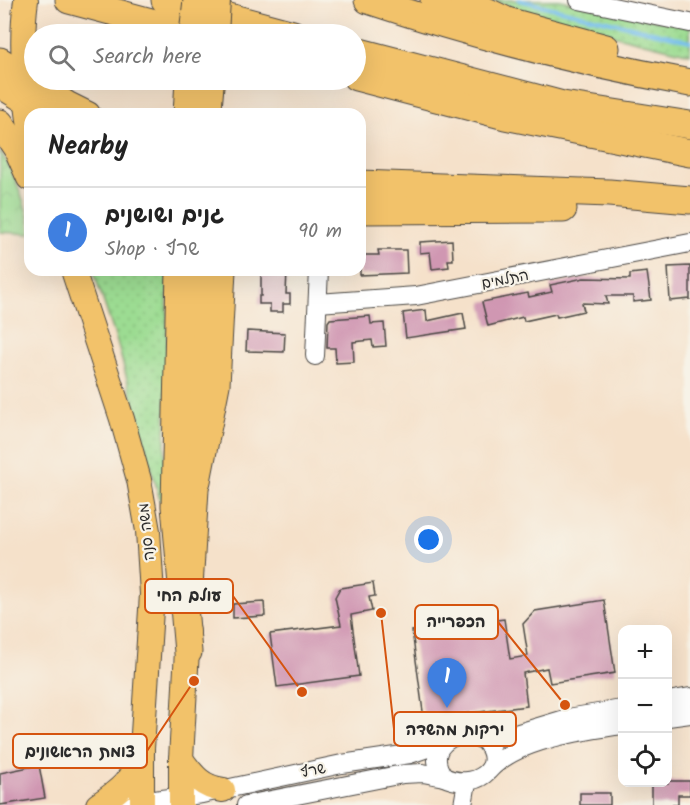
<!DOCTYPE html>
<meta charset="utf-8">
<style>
:root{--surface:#fff;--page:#f2f2f2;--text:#222;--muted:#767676;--line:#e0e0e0;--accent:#b45309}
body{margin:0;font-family:Kalam,"Playpen Sans Hebrew",sans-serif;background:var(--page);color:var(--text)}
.controls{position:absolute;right:18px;bottom:18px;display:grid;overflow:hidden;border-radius:12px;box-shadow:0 6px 24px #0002}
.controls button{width:54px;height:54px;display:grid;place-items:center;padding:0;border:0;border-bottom:2px solid var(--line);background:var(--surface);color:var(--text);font:30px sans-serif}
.you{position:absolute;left:429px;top:540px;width:21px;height:21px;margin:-15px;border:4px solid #fff;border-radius:50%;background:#1a73e8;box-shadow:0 0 0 9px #1a73e833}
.badge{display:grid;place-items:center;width:39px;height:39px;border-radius:50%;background:var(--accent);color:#fff;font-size:20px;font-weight:700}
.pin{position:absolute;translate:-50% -50px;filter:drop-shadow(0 2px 3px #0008)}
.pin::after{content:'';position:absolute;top:32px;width:21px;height:18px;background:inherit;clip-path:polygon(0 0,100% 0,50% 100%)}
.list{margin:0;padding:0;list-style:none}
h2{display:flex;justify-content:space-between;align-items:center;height:78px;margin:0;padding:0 24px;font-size:26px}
h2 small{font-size:20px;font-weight:400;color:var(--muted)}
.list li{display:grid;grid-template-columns:39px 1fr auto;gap:18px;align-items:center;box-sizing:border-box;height:90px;padding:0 24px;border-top:2px solid var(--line)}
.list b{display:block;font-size:22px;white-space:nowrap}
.list p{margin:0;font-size:20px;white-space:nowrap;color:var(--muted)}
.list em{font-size:20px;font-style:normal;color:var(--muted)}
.icon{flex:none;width:33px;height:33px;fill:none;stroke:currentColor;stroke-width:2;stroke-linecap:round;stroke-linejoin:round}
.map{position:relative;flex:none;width:690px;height:805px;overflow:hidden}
.search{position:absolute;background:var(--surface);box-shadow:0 6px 24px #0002;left:24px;top:24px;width:342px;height:66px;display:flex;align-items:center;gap:15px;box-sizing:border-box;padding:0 21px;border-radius:33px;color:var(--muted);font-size:22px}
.panel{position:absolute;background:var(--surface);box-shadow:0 6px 24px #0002;left:24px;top:108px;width:342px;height:168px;border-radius:18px}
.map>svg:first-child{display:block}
.grass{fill:url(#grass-dots);stroke:#64845e;stroke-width:1.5}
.park{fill:url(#park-crowns);stroke:#64845e;stroke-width:1.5}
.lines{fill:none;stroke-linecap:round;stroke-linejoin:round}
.stream{stroke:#77bfef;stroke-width:4}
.building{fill:#d097b2}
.minor-casing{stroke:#494643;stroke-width:20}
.major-casing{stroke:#494643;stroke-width:26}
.highway-casing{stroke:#494643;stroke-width:29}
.minor{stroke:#fff;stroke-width:18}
.major{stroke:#f2c26a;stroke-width:24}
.highway{stroke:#f2c26a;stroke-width:27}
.major-bridge-casing{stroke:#494643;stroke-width:26;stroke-linecap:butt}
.highway-bridge-casing{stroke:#494643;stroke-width:29;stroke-linecap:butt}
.major-bridge{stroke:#f2c26a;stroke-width:24}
.highway-bridge{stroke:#f2c26a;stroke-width:27}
.labels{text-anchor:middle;stroke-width:4.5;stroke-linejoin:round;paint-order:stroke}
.street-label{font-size:15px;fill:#2b2b2b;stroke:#f7f3e8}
.leader{fill:none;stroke:#d5540f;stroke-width:2}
.callout-dot{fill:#d5540f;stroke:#f7f3e8;stroke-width:2}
.callout{fill:#f7f3e8;stroke:#d5540f;stroke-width:2}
.callout-label{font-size:16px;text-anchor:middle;font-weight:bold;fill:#2b2b2b}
</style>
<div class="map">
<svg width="690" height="805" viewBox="0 0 690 805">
<defs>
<pattern id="grass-dots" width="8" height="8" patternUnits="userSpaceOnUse" patternTransform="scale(1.5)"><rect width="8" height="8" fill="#9cdc92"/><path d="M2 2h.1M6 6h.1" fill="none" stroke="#87bd7e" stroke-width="1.8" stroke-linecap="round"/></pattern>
<pattern id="park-crowns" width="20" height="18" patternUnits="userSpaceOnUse" patternTransform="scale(1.5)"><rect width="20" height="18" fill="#9cdc92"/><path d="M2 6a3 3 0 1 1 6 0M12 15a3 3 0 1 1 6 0" fill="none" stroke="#87bd7e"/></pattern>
</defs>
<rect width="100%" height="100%" fill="#f7f3e8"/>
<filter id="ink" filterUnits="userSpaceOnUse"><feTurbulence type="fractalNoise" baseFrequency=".0167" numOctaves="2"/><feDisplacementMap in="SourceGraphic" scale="12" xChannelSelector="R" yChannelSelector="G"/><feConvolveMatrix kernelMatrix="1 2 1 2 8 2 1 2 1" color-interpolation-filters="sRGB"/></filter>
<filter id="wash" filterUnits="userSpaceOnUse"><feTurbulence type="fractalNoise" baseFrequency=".008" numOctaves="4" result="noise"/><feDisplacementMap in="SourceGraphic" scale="24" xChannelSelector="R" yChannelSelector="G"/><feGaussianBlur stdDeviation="1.35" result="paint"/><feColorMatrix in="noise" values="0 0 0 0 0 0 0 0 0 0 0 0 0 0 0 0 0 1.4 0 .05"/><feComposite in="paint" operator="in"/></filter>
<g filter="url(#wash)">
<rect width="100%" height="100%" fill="#f5e1ca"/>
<g class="grass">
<polygon points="490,0 560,0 690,27 690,54 555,21"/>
<polygon points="93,270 168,270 164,515 117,342"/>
</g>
<path class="park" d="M0 151C13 171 30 210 30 234L0 232Z"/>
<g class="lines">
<polyline class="stream" points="519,0 690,41"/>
</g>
<g id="blocks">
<g class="building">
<polygon points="452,240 453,260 448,260 449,267 432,269 430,252 420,253 420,242"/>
<polygon points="378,250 406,250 407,273 360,275 360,255 379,255"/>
<polygon points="690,266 690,299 670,301 668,267"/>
<polygon points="261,270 287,270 286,294 290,294 290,304 283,304 283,312 270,312 270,304 259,304 259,296 261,296"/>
<polygon points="647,272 651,300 633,302 633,296 606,296 608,304 582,303 584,311 557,317 556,314 524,321 523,317 488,326 482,302 528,293 529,297 552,292 550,285 584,278 630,279 630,274"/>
<polygon points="426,310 427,321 463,313 466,329 406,338 403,313"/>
<polygon points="370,316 371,324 384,323 386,346 373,347 372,340 353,342 354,362 336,363 335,348 327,348 328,322 330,319"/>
<polygon points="247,331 285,333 284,352 246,351"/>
<polygon points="373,583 375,596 369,597 372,611 351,615 359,676 277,687 270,634 341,625 335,597 340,588"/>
<polygon points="604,600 615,673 550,683 547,668 523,673 527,706 424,719 412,631 504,619 510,659 528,656 523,624 535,611"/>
<polygon points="264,602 265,616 233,618 233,604"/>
<polygon points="39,765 45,798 0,805 0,773"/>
<polygon points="668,781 690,781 690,795 678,795 678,805 652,805 652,783 668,783"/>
<rect x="580" y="793" width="30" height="12"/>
</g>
</g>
</g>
<g filter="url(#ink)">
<use href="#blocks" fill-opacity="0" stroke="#494643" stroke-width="1.5"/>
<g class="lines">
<defs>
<g id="minor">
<polyline points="579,0 690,23"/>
<polyline points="318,303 416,296 690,243"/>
<polyline points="315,356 319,270"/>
<polyline points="668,701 690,697"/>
<polyline points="668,717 690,714"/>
<path d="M465 734 484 740C510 769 472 791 444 777 428 756 441 737 465 734Z"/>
<polyline points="481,738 505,737 568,718 622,709"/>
<path d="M489 770C518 739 583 731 622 725"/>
<polyline points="114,805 202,794 342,764 410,754 445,742"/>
<polyline points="246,805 403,774 423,773 444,777"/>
<polyline points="463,805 467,782"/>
</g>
<g id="major">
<path d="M26 0C20 42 24 86 30 128"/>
<polyline points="25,76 68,104 88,114"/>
<polyline points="209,114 212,80"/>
<polyline points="73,270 122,419 139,480 148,531 152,594 142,749 142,805"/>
<polyline points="191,579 197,481 202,270"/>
<path d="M181 759C193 775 201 787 223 790"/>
<path d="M98 805C120 790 131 782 139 757"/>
<polyline points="181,805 181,759 188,632"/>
</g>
<g id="highway">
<polyline points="69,0 196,34"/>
<polyline points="165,0 293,34"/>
<path d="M368 0C473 35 581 63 690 83"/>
<polyline points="434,0 480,13"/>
<polyline points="463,0 507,21 606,48"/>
<polyline points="356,51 563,105 690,125"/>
<polyline points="0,61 25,76"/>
<polyline points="356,77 505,116 690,153"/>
<polyline points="0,84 48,114"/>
<polyline points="187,114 189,80"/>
<polyline points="0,123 18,150 30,177"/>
<polyline points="360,184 609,193 690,200"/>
<polyline points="360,210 563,209"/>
<polyline points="180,270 175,506 188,652"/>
<polyline points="197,481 216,385 222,270"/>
</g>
</defs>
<use href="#minor" class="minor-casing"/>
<use href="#major" class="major-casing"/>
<use href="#highway" class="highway-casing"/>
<use href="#minor" class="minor"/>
<use href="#major" class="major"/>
<use href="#highway" class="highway"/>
<defs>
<polyline id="major-bridge" points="216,34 218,0"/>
<polyline id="highway-bridge" points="193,34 197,0"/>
</defs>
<use href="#major-bridge" class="major-bridge-casing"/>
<use href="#highway-bridge" class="highway-bridge-casing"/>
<use href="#major-bridge" class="major-bridge"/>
<use href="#highway-bridge" class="highway-bridge"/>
</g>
</g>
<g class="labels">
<g class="street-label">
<text transform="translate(505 279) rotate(-11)" y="5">התלמים</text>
<text transform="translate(146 532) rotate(-96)" y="5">משה סנה</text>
<text transform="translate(313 770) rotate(-11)" y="5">שרף</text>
</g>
</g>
<path class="leader" d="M302 692L233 596M565 705L498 622M381 613L394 729M194 681L147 751"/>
<g class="callout-dot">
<circle cx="302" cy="692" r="6"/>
<circle cx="565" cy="705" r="6"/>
<circle cx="381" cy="613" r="6"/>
<circle cx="194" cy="681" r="6"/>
</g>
<g class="callout">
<rect x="145" y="579" width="88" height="34" rx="6"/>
<rect x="415" y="605" width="83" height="34" rx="6"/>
<rect x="394" y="712" width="122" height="34" rx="6"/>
<rect x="13" y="734" width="134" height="34" rx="6"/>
</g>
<g class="callout-label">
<text x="189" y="601">עולם החי</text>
<text x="456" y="627">הכפרייה</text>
<text x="455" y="735">ירקות מהשדה</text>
<text x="80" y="757">צומת הראשונים</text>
</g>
</svg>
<div class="controls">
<button>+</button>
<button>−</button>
<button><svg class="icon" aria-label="locate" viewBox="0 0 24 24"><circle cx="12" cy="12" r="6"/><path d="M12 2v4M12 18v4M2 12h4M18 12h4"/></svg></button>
</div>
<div class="you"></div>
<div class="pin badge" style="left:447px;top:708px;background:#3f7fe0">1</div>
<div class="search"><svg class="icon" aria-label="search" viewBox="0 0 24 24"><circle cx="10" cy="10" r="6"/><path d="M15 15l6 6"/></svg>Search here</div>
<section class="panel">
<h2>Nearby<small></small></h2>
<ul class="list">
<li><span class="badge" style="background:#3f7fe0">1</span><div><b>גנים ושושנים</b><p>Shop · שרף</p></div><em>90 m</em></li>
</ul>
</section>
</div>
